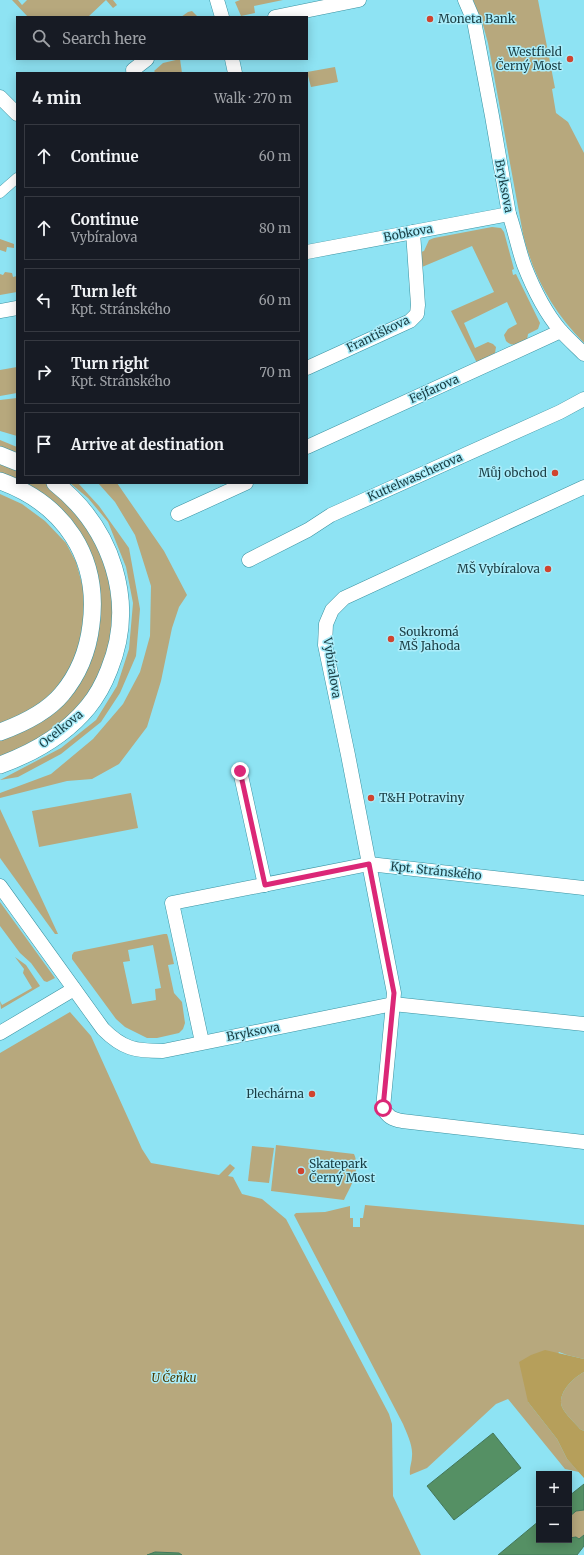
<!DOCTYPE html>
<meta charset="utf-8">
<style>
:root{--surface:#171b24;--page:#20242c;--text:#f1f3f6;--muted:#9ea1a6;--line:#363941}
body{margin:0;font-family:Merriweather,serif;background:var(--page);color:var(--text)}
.controls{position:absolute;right:12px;bottom:12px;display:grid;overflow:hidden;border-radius:0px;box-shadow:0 2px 10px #0003}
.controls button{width:36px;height:36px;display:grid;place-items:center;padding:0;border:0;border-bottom:1px solid var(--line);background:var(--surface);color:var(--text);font:20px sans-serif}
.stop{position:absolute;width:12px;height:12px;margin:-9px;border:3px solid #db2777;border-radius:50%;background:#fff}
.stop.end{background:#db2777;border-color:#fff;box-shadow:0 1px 4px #0008}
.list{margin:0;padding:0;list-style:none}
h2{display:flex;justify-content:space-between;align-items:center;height:52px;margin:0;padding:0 16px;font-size:17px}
h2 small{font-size:13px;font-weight:400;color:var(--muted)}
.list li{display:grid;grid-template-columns:26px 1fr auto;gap:12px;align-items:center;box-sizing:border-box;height:64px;margin:0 8px 8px;padding:0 8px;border:1px solid var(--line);border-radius:0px}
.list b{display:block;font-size:15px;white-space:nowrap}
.list p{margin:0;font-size:13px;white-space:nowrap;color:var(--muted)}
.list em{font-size:13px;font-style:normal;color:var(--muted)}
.icon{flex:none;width:22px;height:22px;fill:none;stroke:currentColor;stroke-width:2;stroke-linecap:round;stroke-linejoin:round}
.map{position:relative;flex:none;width:584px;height:1555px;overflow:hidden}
.search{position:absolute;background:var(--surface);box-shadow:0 2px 10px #0003;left:16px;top:16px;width:292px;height:44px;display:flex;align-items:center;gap:10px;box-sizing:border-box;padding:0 14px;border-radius:0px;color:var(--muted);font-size:15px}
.panel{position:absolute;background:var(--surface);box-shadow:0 2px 10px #0003;left:16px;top:72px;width:292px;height:412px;border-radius:0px}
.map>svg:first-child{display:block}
.green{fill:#b7a87d;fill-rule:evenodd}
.forest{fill:#b69f5b}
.water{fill:#559064;stroke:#43775a}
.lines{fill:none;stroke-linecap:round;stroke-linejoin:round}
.pedestrian-casing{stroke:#3a92a1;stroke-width:11}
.minor-casing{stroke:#3a92a1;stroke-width:15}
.tertiary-casing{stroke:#3a92a1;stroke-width:18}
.pedestrian{stroke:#fff;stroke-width:10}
.minor{stroke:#fff;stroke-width:14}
.tertiary{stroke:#fff;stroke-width:17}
.route{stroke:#db2777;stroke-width:5}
.poi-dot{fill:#d0442f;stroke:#abedfa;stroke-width:1.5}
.labels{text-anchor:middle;stroke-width:3;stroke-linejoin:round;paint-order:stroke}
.poi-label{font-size:12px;fill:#1a3e44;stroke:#abedfa;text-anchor:start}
.street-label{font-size:12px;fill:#1a3e44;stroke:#abedfa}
.park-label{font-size:12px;font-style:italic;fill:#4d3d04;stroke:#abedfa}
</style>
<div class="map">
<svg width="584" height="1555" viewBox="0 0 584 1555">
<rect width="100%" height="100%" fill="#8ee3f3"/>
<g class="green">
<polygon points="12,0 18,0 22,5 27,0 113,0 117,5 113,8 106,0 88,17 28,17"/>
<polygon points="240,0 283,0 254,6 255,13 241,16 235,2"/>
<path d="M473 0H538L555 88 552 89 556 113 568 122 584 153V343C553 312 533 276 523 234L488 43 483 25Z"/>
<polygon points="192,11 198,17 181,17 188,12"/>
<polygon points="180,59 182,73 156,73 154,71 163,63"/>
<polygon points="335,67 338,82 311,87 307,72"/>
<path d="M492 227 501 228 504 232 514 269 512 270 513 275 516 274 540 323 538 329 528 334 527 340C519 343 513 348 506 341L504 335 508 329 517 324 507 302 464 323 475 348 488 342 493 344 496 347 495 353 477 363 451 311 494 292 472 246 422 267 421 252 424 251 429 240 434 238Z"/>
<polygon points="0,239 14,244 14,248 7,247 6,252 0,250"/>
<polygon points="5,272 12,273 13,277 17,276 17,292 0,295 0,274 3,275"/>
<polygon points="17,367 17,393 0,396 0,370"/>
<polygon points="17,398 17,436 0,431 0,400"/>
<polygon points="0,440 17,447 17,453 0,446"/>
<polygon points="0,460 17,466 17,483 46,483 62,493 83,514 115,589 111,653 85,705 55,731 0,758 0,740 78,685 90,663 97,642 101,615 98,583 82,543 0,479"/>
<polygon points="70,483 78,483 99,506 129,548 140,609 136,656 120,693 101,722 61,754 18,777 0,780 61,748 96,720 117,686 129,649 133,603 126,567 108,522 88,498"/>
<polygon points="98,483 117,483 164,551 187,595 179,607 172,628 161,681 147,727 119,764 92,779 67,781 0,798 0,793 51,774 93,739 123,704 140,672 150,636 151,586 135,535 115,502"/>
<polygon points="0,494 22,504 45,521 66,543 76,562 84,591 86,618 77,658 66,677 53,692 34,708 0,724"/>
<polygon points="131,793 138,828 39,847 32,811"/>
<polygon points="0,809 58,934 55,934 0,858"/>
<polygon points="0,902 55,978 47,982 44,981 31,963 20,953 0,926"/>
<path d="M164 934H167L168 937 174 964 168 965 174 993 182 1002 185 1023 183 1029 179 1033 157 1038H147L125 1027 116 1019 72 959V955L74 952ZM153 945 161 988 155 989 156 1000 132 1004 123 962 130 961 128 950Z"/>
<polygon points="15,957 26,965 40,986 1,1009 0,1001 2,1005 32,988 23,973 24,969"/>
<polygon points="70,1012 91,1036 142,1149 151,1163 219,1175 230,1164 235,1168 228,1176 233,1177 242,1194 262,1199 286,1219 389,1414 392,1424 393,1496 421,1555 182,1555 179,1553 155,1552 147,1555 0,1555 0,1053"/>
<path d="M276 1145 354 1154C361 1169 351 1186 344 1200L271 1191Z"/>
<polygon points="252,1146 274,1148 269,1183 248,1181"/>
<path d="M365 1205 584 1225V1359L567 1355 559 1352 528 1402 557 1439 567 1459 579 1472 565 1469 508 1399 496 1404 427 1468 410 1475C409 1467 412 1463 412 1456 413 1445 407 1434 403 1424L294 1215 296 1213 325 1212 350 1206V1218H353V1227H360V1218H363Z"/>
<path d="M584 1372V1431L580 1429C575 1423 565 1414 562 1407 557 1393 573 1378 584 1372Z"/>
<polygon points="584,1510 584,1535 579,1539 576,1537 569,1538 569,1517 576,1511"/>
</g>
<path class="forest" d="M545 1350 584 1359V1372C573 1378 557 1393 562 1407 565 1414 575 1423 580 1429L584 1431V1478L567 1459 557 1439 528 1402 519 1362 531 1355Z"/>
<g class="water">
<polygon points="493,1433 521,1468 454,1520 427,1486"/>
<polygon points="584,1484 584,1510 576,1511 569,1517 569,1496"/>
<polygon points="539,1521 539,1540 569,1540 569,1538 576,1537 579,1539 584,1535 584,1546 577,1555 498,1555"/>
<polygon points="155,1552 179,1553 182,1555 147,1555"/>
</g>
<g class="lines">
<defs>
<polyline id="pedestrian" points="0,193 17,178"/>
<g id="minor">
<polyline points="217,0 222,17"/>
<path d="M465 0 474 21 492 116 509 214C515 231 518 248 524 265 533 288 544 311 560 330 567 338 576 346 584 354"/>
<polyline points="275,17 359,0"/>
<polyline points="232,59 235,73"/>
<polyline points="133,70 147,59"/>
<polyline points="0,97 17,114"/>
<polyline points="307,252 509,214"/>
<polyline points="0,311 17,308"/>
<polyline points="307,368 410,321 417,314 418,305 413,232"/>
<polyline points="307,447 561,331"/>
<path d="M584 487 344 598 332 610 326 624 325 645 348 755 394 993 383 1108C388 1117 392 1119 402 1121L584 1142"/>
<polyline points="178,514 246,483"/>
<polyline points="249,560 308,530 331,515 560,412 584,399"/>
<polyline points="240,771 265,885"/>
<path d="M0 886 103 1029C123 1049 135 1051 163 1051L393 1004 584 1024"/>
<polyline points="0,1033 74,989"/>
<polyline points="202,1042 172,903 369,864 584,888"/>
</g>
<g id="tertiary">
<polyline points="0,455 17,462"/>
<path d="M0 481C64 504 100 557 91 625 88 650 78 675 62 694 47 712 22 724 0 732"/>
<path d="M0 765C33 753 65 735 88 707 97 696 104 683 109 670 137 602 112 528 55 483"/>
</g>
</defs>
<use href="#pedestrian" class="pedestrian-casing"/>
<use href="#minor" class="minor-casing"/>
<use href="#tertiary" class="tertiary-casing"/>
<use href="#pedestrian" class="pedestrian"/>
<use href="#minor" class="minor"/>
<use href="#tertiary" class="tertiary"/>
</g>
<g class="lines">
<polyline class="route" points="240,771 265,885 369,864 394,993 383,1108"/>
</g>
<g class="poi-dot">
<circle cx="430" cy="19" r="4"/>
<circle cx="570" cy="59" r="4"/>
<circle cx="555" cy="473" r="4"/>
<circle cx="548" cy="569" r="4"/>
<circle cx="391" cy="639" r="4"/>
<circle cx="371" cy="798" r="4"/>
<circle cx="312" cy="1094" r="4"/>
<circle cx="301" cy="1171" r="4"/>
</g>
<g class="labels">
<g class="poi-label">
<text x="438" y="23">Moneta Bank</text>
<text x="562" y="56" text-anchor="end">Westfield<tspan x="562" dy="14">Černý Most</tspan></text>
<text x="547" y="477" text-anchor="end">Můj obchod</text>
<text x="540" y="573" text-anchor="end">MŠ Vybíralova</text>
<text x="399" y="636">Soukromá<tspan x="399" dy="14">MŠ Jahoda</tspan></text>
<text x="379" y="802">T&amp;H Potraviny</text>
<text x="304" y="1098" text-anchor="end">Plechárna</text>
<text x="309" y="1168">Skatepark<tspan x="309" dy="14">Černý Most</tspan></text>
</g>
<g class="street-label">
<text transform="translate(504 186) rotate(79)" y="4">Bryksova</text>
<text transform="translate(408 233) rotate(-11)" y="4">Bobkova</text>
<text transform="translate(378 334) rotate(-26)" y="4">Františkova</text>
<text transform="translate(434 389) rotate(-24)" y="4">Fejfarova</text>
<text transform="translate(415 477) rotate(-24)" y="4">Kuttelwascherova</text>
<text transform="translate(332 668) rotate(81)" y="4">Vybíralova</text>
<text transform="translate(61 729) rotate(-39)" y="4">Ocelkova</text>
<text transform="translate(436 871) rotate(6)" y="4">Kpt. Stránského</text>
<text transform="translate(253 1032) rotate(-11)" y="4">Bryksova</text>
</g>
<g class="park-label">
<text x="174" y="1382">U Čeňku</text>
</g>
</g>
</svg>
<div class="controls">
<button>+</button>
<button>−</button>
</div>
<div class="stop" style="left:383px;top:1108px"></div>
<div class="stop end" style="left:240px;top:771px"></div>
<div class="search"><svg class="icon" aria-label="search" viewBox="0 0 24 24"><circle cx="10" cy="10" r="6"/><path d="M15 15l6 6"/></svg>Search here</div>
<section class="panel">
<h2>4 min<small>Walk · 270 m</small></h2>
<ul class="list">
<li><svg class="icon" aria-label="ahead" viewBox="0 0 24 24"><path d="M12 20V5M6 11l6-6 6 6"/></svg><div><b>Continue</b></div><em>60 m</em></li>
<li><svg class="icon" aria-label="ahead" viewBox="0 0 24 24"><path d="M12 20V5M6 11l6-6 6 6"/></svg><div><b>Continue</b><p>Vybíralova</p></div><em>80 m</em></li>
<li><svg class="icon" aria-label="left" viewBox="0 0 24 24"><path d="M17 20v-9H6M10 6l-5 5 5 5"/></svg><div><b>Turn left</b><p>Kpt. Stránského</p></div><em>60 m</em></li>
<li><svg class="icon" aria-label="right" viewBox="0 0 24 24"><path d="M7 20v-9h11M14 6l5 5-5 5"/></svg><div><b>Turn right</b><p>Kpt. Stránského</p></div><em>70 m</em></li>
<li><svg class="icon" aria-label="arrive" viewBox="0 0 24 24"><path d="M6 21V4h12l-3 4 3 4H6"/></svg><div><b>Arrive at destination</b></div></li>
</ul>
</section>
</div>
